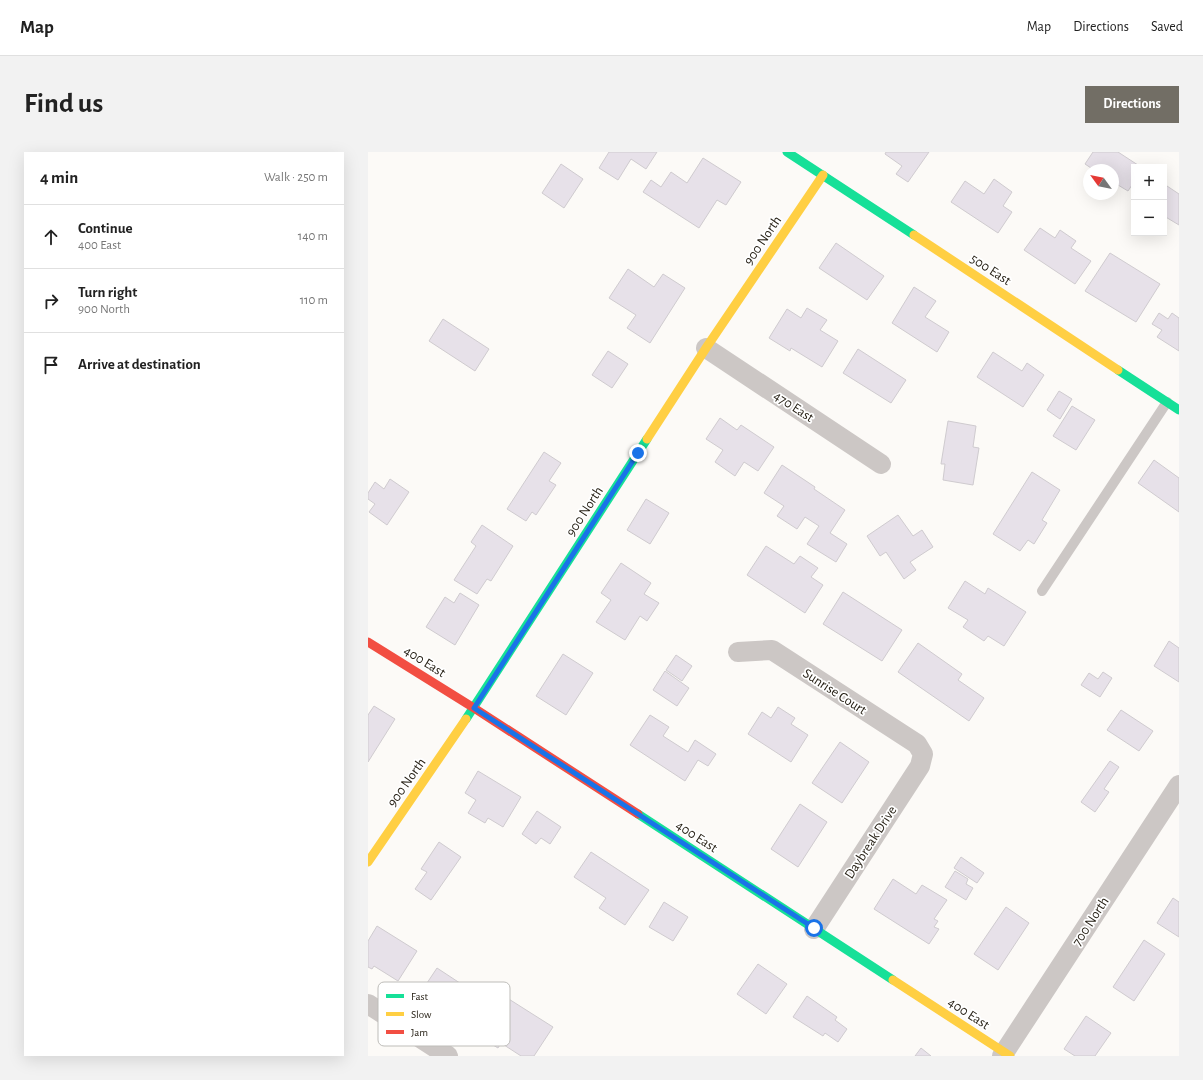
<!DOCTYPE html>
<meta charset="utf-8">
<style>
:root{--surface:#fff;--page:#f2f2f2;--text:#222;--muted:#767676;--line:#e0e0e0;--accent:#726e65}
body{margin:0;font-family:"Alegreya Sans",sans-serif;background:var(--page);color:var(--text)}
.controls{position:absolute;right:12px;top:12px;display:grid;overflow:hidden;border-radius:0px;box-shadow:0 4px 16px #0002}
.controls button{width:36px;height:36px;display:grid;place-items:center;padding:0;border:0;border-bottom:1px solid var(--line);background:var(--surface);color:var(--text);font:20px sans-serif}
.compass{position:absolute;left:715px;top:12px;width:36px;height:36px;border-radius:50%;background:var(--surface);box-shadow:0 4px 16px #0002;rotate:303deg}
.stop{position:absolute;width:12px;height:12px;margin:-9px;border:3px solid #1a73e8;border-radius:50%;background:#fff}
.stop.end{background:#1a73e8;border-color:#fff;box-shadow:0 1px 4px #0008}
.list{margin:0;padding:0;list-style:none}
h2{display:flex;justify-content:space-between;align-items:center;height:52px;margin:0;padding:0 16px;font-size:17px}
h2 small{font-size:13px;font-weight:400;color:var(--muted)}
.list li{display:grid;grid-template-columns:26px 1fr auto;gap:12px;align-items:center;box-sizing:border-box;height:64px;padding:0 16px;border-top:1px solid var(--line)}
.list b{display:block;font-size:15px;white-space:nowrap}
.list p{margin:0;font-size:13px;white-space:nowrap;color:var(--muted)}
.list em{font-size:13px;font-style:normal;color:var(--muted)}
.icon{flex:none;width:22px;height:22px;fill:none;stroke:currentColor;stroke-width:2;stroke-linecap:round;stroke-linejoin:round}
.map{position:relative;flex:none;width:811px;height:904px;overflow:hidden;border-radius:0px}
header{display:flex;align-items:center;gap:24px;box-sizing:border-box;height:56px;padding:0 20px;background:var(--surface);border-bottom:1px solid var(--line)}
header strong{font-size:19px}
nav{display:flex;gap:22px;margin-inline-start:auto;font-size:14px}
.intro{display:flex;align-items:center;justify-content:space-between;box-sizing:border-box;height:96px;padding:0 24px}
h1{margin:0;font-size:28px}
.button{padding:10px 18px;border-radius:0px;background:var(--accent);color:#fff;font-size:14px;font-weight:700}
main{display:flex;gap:24px;padding:0 24px}
aside{flex:1;background:var(--surface);border-radius:0px;box-shadow:0 4px 16px #0002}
.map>svg:first-child{display:block}
.building{fill:#e7e1e9;stroke:#cfcbcf}
.lines{fill:none;stroke-linecap:round;stroke-linejoin:round}
.lane{stroke:#ccc7c5;stroke-width:10}
.street{stroke:#ccc7c5;stroke-width:20}
.fast{stroke:#16e098;stroke-width:9}
.slow{stroke:#ffcf43;stroke-width:9}
.jam{stroke:#f24e42;stroke-width:9}
.route{stroke:#1a73e8;stroke-width:5}
.labels{text-anchor:middle;stroke-width:3.5;stroke-linejoin:round;paint-order:stroke}
.street-label{font-size:14px;fill:#282217;stroke:#fff}
.key{fill:#fff;stroke:#bebdb9;stroke-width:1}
.key-label{font-size:11px;fill:#282217}
</style>
<header>
<strong>Map</strong>
<nav><a>Map</a><a>Directions</a><a>Saved</a></nav>
</header>
<div class="intro"><h1>Find us</h1><a class="button">Directions</a></div>
<main>
<aside>
<h2>4 min<small>Walk · 250 m</small></h2>
<ul class="list">
<li><svg class="icon" aria-label="ahead" viewBox="0 0 24 24"><path d="M12 20V5M6 11l6-6 6 6"/></svg><div><b>Continue</b><p>400 East</p></div><em>140 m</em></li>
<li><svg class="icon" aria-label="right" viewBox="0 0 24 24"><path d="M7 20v-9h11M14 6l5 5-5 5"/></svg><div><b>Turn right</b><p>900 North</p></div><em>110 m</em></li>
<li><svg class="icon" aria-label="arrive" viewBox="0 0 24 24"><path d="M6 21V4h12l-3 4 3 4H6"/></svg><div><b>Arrive at destination</b></div></li>
</ul>
</aside>
<div class="map">
<svg width="811" height="904" viewBox="0 0 811 904">
<rect width="100%" height="100%" fill="#fcfaf7"/>
<g class="building">
<polygon points="241,0 289,0 278,17 263,7 250,28 231,16"/>
<polygon points="518,0 561,0 540,30 528,22 534,14 517,2"/>
<polygon points="725,0 750,0 773,15 766,15 766,30 760,39 745,30 745,18 726,18 717,12"/>
<polygon points="335,6 373,30 358,53 349,48 331,76 275,40 283,28 293,35 303,20 319,31"/>
<polygon points="193,12 215,27 196,56 174,41"/>
<polygon points="626,27 644,40 635,54 644,60 630,81 583,50 597,29 616,42"/>
<polygon points="796,32 811,42 811,73 796,64"/>
<polygon points="672,76 687,86 692,78 708,89 703,96 723,109 707,132 656,98"/>
<polygon points="468,91 516,124 499,148 451,116"/>
<polygon points="742,101 792,132 768,170 717,139"/>
<polygon points="260,117 286,135 295,122 317,136 282,191 259,176 268,163 241,146"/>
<polygon points="546,135 568,149 557,165 581,180 569,200 524,171"/>
<polygon points="439,156 459,168 452,178 470,189 454,215 423,196 422,199 401,186 419,157 433,166"/>
<polygon points="791,161 800,167 804,161 811,166 811,199 789,185 794,178 784,172"/>
<polygon points="75,167 121,197 107,219 61,189"/>
<polygon points="490,197 538,228 523,251 475,221"/>
<polygon points="240,199 260,212 244,236 224,223"/>
<polygon points="625,200 654,219 659,211 676,223 655,255 609,225"/>
<polygon points="691,239 704,247 692,267 679,258"/>
<polygon points="704,254 727,268 708,298 685,284"/>
<polygon points="352,266 369,278 373,273 406,295 390,319 376,310 367,324 347,310 355,298 338,287"/>
<polygon points="580,269 608,274 605,295 611,296 605,333 575,328 577,312 573,312"/>
<polygon points="176,300 193,311 181,329 188,333 168,363 164,360 158,369 139,357"/>
<polygon points="786,308 811,326 811,360 770,331"/>
<polygon points="414,313 447,335 446,337 477,358 462,381 479,392 468,410 439,392 451,374 437,365 429,377 409,364 416,354 396,341"/>
<polygon points="664,320 692,338 674,368 679,371 666,392 660,388 652,399 625,382"/>
<polygon points="22,327 41,340 19,373 1,360 7,352 0,347 0,341 7,330 16,337"/>
<polygon points="278,347 301,361 282,392 259,378"/>
<polygon points="530,363 545,384 554,378 565,395 542,410 548,418 536,427 518,400 512,404 499,384"/>
<polygon points="114,373 145,394 123,429 119,427 109,442 86,428 108,394 103,390"/>
<polygon points="398,394 426,412 432,404 450,416 443,425 455,433 437,461 379,423"/>
<polygon points="253,411 283,431 276,442 291,451 279,469 272,464 257,488 228,470 243,448 233,441"/>
<polygon points="597,429 617,442 620,436 658,460 636,494 620,484 616,489 595,475 600,468 580,456"/>
<polygon points="475,440 534,478 514,509 455,472"/>
<polygon points="92,441 111,453 87,493 58,475 77,445 86,451"/>
<polygon points="801,489 811,496 811,530 786,514"/>
<polygon points="550,491 594,522 590,528 616,546 601,569 530,520"/>
<polygon points="195,502 225,521 198,563 168,544"/>
<polygon points="308,503 324,514 314,529 298,518"/>
<polygon points="297,519 321,536 309,554 285,538"/>
<polygon points="735,520 744,526 732,545 713,533 721,521 730,527"/>
<polygon points="6,554 27,567 0,610 0,563"/>
<polygon points="410,555 427,566 423,572 440,583 423,610 380,582 394,560 403,566"/>
<polygon points="753,558 785,579 771,599 739,578"/>
<polygon points="282,563 301,575 295,584 320,600 327,588 348,602 340,614 330,608 317,629 262,593"/>
<polygon points="472,590 501,610 474,651 444,631"/>
<polygon points="742,609 751,615 736,637 741,640 727,660 713,650"/>
<polygon points="110,619 153,645 135,675 120,666 117,671 100,661 108,648 97,641"/>
<polygon points="432,652 459,670 430,715 403,697"/>
<polygon points="169,659 193,675 182,692 173,686 168,692 154,682"/>
<polygon points="71,690 93,705 63,748 47,737 59,720 53,717"/>
<polygon points="223,700 281,738 257,773 231,756 238,746 206,725"/>
<polygon points="593,705 616,721 609,731 586,716"/>
<polygon points="587,719 600,727 598,732 605,736 598,748 577,735"/>
<polygon points="525,727 548,742 554,733 579,748 566,767 570,769 566,775 571,777 561,792 506,757"/>
<polygon points="805,746 811,750 811,785 789,771"/>
<polygon points="296,750 320,765 305,789 281,775"/>
<polygon points="638,755 661,771 630,818 606,802"/>
<polygon points="9,774 49,799 30,829 6,814 4,817 0,815 0,789"/>
<polygon points="776,788 797,802 766,849 745,835"/>
<polygon points="390,812 419,832 398,862 369,842"/>
<polygon points="69,816 104,839 86,866 51,843"/>
<polygon points="136,844 185,875 166,904 153,904 133,891 130,896 115,887 118,882 107,874 122,850 130,855"/>
<polygon points="439,844 469,865 467,868 479,877 470,890 457,881 455,884 425,865"/>
<polygon points="718,864 743,881 727,904 707,904 696,897"/>
<polygon points="553,896 563,904 547,904"/>
</g>
<g class="lines">
<polyline class="lane" points="674,439 799,250"/>
<g class="street">
<polyline points="338,196 513,312"/>
<polyline points="370,500 404,498 549,592 555,602 552,614 446,777"/>
<polyline points="0,852 80,904"/>
<polyline points="634,904 811,633"/>
</g>
<g class="fast">
<polyline points="419,0 546,83"/>
<polyline points="750,218 811,258"/>
<polyline points="98,567 279,287"/>
<polyline points="270,662 525,828"/>
</g>
<g class="slow">
<polyline points="546,83 750,218"/>
<polyline points="279,287 338,196 455,23"/>
<polyline points="0,710 98,567"/>
<polyline points="525,828 642,904"/>
</g>
<polyline class="jam" points="0,490 106,556 270,662"/>
</g>
<g class="lines">
<polyline class="route" points="270,301 106,556 446,776"/>
</g>
<g class="labels">
<g class="street-label">
<text transform="translate(394 88) rotate(-56)" y="5">900 North</text>
<text transform="translate(623 117) rotate(33)" y="5">500 East</text>
<text transform="translate(426 254) rotate(33)" y="5">470 East</text>
<text transform="translate(216 359) rotate(-57)" y="5">900 North</text>
<text transform="translate(57 509) rotate(32)" y="5">400 East</text>
<text transform="translate(467 539) rotate(33)" y="5">Sunrise Court</text>
<text transform="translate(38 630) rotate(-55)" y="5">900 North</text>
<text transform="translate(329 684) rotate(33)" y="5">400 East</text>
<text transform="translate(502 690) rotate(-57)" y="5">Daybreak Drive</text>
<text transform="translate(722 769) rotate(-57)" y="5">700 North</text>
<text transform="translate(601 861) rotate(33)" y="5">400 East</text>
</g>
</g>
<rect x="10" y="830" width="132" height="64" rx="6" class="key"/>
<rect x="18" y="842" width="18" height="4" fill="#16e098"/>
<rect x="18" y="860" width="18" height="4" fill="#ffcf43"/>
<rect x="18" y="878" width="18" height="4" fill="#f24e42"/>
<g class="key-label">
<text x="43" y="848">Fast</text>
<text x="43" y="866">Slow</text>
<text x="43" y="884">Jam</text>
</g>
</svg>
<div class="controls">
<button>+</button>
<button>−</button>
</div>
<svg class="compass" viewBox="-18 -18 36 36"><path d="M0-13l5 13h-10z" fill="#e53935"/><path d="M0 13l5-13h-10z" fill="#767676"/></svg>
<div class="stop" style="left:446px;top:776px"></div>
<div class="stop end" style="left:270px;top:301px"></div>
</div>
</main>
